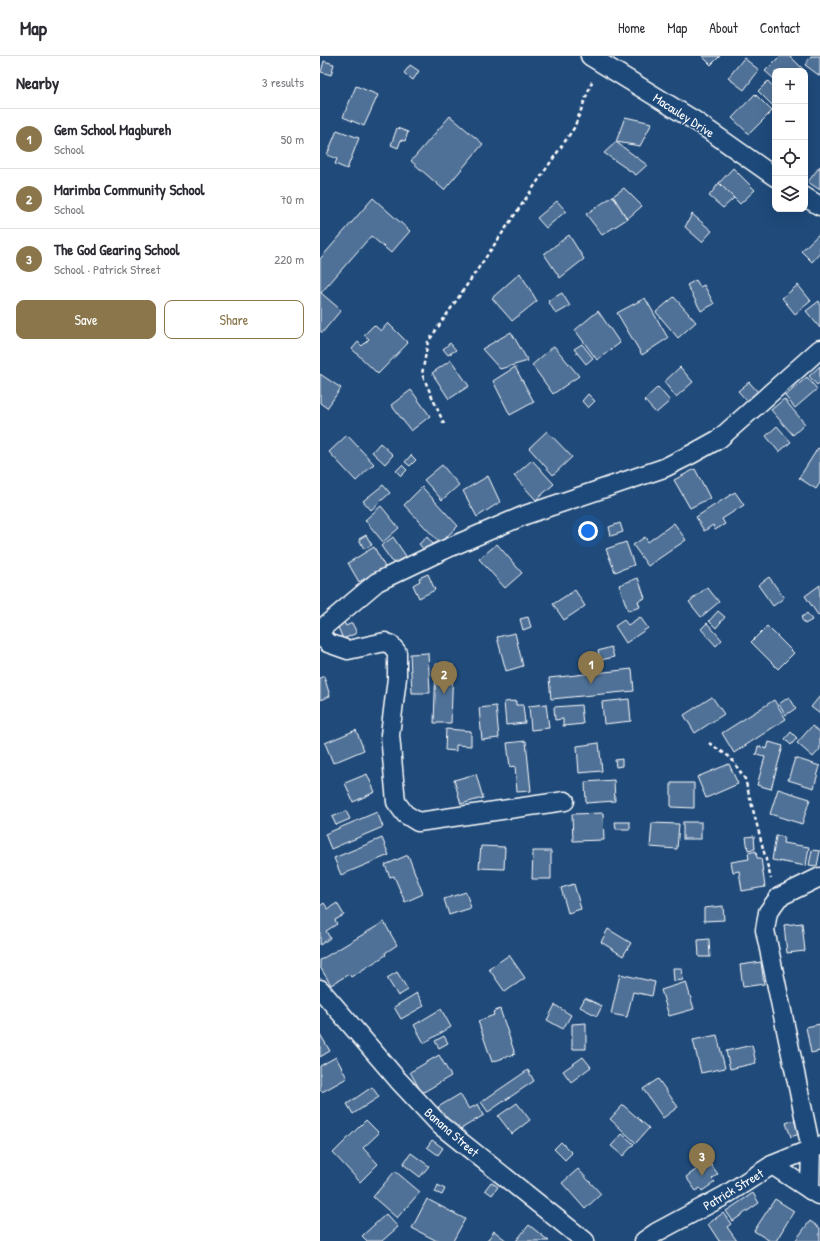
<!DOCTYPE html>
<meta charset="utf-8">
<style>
:root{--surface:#fff;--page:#f7f7f7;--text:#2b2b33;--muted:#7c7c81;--line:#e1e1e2;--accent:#8a764a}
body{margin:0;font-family:"Patrick Hand",sans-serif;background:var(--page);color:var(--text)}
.controls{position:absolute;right:12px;top:12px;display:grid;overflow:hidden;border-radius:8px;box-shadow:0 4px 16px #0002}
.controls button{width:36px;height:36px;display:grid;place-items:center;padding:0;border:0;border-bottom:1px solid var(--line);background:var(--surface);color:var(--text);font:20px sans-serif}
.you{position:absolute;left:268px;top:475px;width:14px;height:14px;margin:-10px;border:3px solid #fff;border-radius:50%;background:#1a73e8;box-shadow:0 0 0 6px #1a73e833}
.badge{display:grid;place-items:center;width:26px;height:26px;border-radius:50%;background:var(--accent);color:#fff;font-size:13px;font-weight:700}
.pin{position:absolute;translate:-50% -33px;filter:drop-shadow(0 1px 2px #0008)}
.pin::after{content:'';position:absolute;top:21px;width:14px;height:12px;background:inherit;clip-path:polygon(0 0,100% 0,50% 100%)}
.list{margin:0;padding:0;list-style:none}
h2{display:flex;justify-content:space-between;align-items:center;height:52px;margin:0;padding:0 16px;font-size:17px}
h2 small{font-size:13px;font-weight:400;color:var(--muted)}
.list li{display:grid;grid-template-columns:26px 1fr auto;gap:12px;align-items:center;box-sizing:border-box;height:60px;padding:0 16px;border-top:1px solid var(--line)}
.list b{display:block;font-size:15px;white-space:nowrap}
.list p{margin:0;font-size:13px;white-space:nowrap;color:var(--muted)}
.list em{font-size:13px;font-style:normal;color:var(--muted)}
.actions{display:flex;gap:8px;padding:12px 16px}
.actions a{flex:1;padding:9px 0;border:1px solid var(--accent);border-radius:8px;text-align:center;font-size:14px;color:var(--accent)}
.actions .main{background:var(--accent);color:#fff}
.icon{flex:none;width:22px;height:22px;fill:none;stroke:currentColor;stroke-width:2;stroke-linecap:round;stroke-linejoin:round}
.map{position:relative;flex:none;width:500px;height:1185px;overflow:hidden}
header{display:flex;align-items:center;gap:24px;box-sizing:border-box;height:56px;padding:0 20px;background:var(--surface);border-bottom:1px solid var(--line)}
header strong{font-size:19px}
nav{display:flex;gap:22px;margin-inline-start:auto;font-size:14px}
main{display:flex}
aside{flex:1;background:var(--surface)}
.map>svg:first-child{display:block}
.building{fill:#507197;stroke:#fff}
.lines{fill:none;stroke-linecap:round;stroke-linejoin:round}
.minor-casing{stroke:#fff;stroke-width:21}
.path{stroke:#fff;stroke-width:2.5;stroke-dasharray:4 3;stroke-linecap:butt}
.minor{stroke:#1f4a7a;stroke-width:18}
.labels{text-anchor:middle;stroke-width:3;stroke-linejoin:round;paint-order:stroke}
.street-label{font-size:13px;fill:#fff;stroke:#1f4a7a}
</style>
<header>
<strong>Map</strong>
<nav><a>Home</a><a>Map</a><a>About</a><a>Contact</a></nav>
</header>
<main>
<aside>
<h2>Nearby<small>3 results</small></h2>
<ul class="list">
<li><span class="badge">1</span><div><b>Gem School Magbureh</b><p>School</p></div><em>50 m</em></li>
<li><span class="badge">2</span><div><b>Marimba Community School</b><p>School</p></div><em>70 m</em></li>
<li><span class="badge">3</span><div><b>The God Gearing School</b><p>School · Patrick Street</p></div><em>220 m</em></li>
</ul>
<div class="actions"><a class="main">Save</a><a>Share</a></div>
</aside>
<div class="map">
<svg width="500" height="1185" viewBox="0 0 500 1185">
<rect width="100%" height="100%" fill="#1f4a7a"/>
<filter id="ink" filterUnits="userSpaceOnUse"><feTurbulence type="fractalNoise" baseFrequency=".025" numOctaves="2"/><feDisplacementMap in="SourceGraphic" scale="8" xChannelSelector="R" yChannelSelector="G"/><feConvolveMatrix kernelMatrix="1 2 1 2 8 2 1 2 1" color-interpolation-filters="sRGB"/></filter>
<g filter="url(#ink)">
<g class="building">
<polygon points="382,0 400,0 391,9"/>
<polygon points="460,0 470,0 485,15 455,15 455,24 445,15"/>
<polygon points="491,0 500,0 500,20 485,9"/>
<polygon points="424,2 439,14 424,34 408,22"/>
<polygon points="4,5 14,8 11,19 1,16"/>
<polygon points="90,9 99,15 93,24 84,17"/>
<polygon points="448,25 455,33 455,52 438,35"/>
<polygon points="36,30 58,39 44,70 23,61"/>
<polygon points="435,38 452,55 429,78 412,62"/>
<polygon points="130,60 163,88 124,134 91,105"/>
<polygon points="305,61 332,67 320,90 296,86"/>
<polygon points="77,72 88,76 85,85 81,84 78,92 71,89"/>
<polygon points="17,74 39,82 27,113 15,108 17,103 7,99"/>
<polygon points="296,86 327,109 316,119 284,97"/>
<polygon points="500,110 500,134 488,126"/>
<polygon points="413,112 435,134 420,148 399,127"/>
<polygon points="399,127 414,142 403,152 389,140"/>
<polygon points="304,132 322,150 307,163 293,140"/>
<polygon points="293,140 307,163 282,179 266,158"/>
<polygon points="53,142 90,175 71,197 51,180 1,237 21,254 2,277 0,275 0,203"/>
<polygon points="237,145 246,155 226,172 217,162"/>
<polygon points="372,158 392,175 382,186 365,171"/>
<polygon points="500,177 500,197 492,206 481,195"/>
<polygon points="249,179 264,203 240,222 224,198"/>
<polygon points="200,217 217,245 192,265 172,242"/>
<polygon points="376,224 380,231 384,229 394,248 381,255 367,229"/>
<polygon points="478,229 491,245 475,258 462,242"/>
<polygon points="242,237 250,250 236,258 228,245"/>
<polygon points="354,241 376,266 358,282 336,256"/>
<polygon points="325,242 348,282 322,299 297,257"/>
<polygon points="499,245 500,247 500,272 486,255"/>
<polygon points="278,255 300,287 277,304 255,274"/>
<polygon points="68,267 88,287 58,318 32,293 38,286 42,290 49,283 44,279 54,269 61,275"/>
<polygon points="191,276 208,305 180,313 162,293"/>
<polygon points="130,287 136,294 128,299 123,293"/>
<polygon points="262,288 273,302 266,308 254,293"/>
<polygon points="234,290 259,320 233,338 212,309"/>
<polygon points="131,304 149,330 129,343 112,317"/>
<polygon points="500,310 500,326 497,329 489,320"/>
<polygon points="195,311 214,346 190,359 173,325"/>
<polygon points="360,311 373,326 356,341 344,326"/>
<polygon points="0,318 21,332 7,352 0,347"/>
<polygon points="487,321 497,333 475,352 465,340"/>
<polygon points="429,326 438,336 428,346 418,335"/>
<polygon points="338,331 350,345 336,357 324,344"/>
<polygon points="91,334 110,360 91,375 71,349"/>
<polygon points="268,338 275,345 268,352 262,345"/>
<polygon points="464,343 485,368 473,379 451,354"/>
<polygon points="457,370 471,386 459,396 446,380"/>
<polygon points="227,375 252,401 233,419 209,392"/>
<polygon points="27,379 54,408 36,425 9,396"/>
<polygon points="60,387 73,399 65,408 52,396"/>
<polygon points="498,392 500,393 500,427 496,433 479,422"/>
<polygon points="91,399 96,404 90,410 85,406"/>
<polygon points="212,404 234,428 216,444 194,420"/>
<polygon points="82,409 87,414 81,420 76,415"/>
<polygon points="122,409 139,429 122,444 104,424"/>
<polygon points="375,413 390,442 370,452 354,424"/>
<polygon points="168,420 180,446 157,461 143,435"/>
<polygon points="63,429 70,437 51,454 43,445"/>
<polygon points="102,431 138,470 120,487 84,449"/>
<polygon points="415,436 424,449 402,463 405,468 395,474 393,469 384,475 376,461"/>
<polygon points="61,450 79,472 63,486 45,464"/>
<polygon points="300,467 303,476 291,480 289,471"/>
<polygon points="354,467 366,484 328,510 313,489 325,481 328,486"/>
<polygon points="46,479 52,489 44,493 39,483"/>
<polygon points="73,481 86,500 74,508 61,490"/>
<polygon points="107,481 113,488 105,495 99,488"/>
<polygon points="306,486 314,509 295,516 286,493"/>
<polygon points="177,488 202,517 185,532 159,503"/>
<polygon points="54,491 65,511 39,526 28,507"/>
<polygon points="108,518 115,534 99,542 93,529 100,525 99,522"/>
<polygon points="449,521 464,542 453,550 438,529"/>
<polygon points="318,522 325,542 318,545 320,551 308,555 299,529"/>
<polygon points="500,529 500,558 498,559 485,540"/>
<polygon points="387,531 399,546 381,561 369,546"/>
<polygon points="255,534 265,550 244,564 233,548"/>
<polygon points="398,555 405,561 396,572 389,565"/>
<polygon points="487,557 492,564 485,568 481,562"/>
<polygon points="208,561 211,571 203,574 200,563"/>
<polygon points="320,561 328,572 306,587 295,570 304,564 308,569"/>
<polygon points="24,566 26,570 32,567 37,577 23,583 17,569"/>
<polygon points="387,567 402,584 396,590 381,573"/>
<polygon points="447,570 474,597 458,613 431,586"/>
<polygon points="195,577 203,610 186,615 177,581"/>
<polygon points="291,591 294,601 281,604 278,595"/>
<polygon points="108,597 110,637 92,637 90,598"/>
<polygon points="116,608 133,609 131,667 114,667"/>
<polygon points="312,613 314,635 231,643 229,622"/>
<polygon points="4,620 10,640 0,644 0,622"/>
<polygon points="500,640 500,658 491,651"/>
<polygon points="392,641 404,658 375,677 364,659"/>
<polygon points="469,641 476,652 466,659 459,648"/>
<polygon points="309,643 311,665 284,668 282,646"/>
<polygon points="454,644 466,663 414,697 402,677"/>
<polygon points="196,645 196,649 203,649 205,667 186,669 184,646"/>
<polygon points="226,648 229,672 211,674 209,650"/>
<polygon points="261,649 263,668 243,670 243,663 235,664 234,651"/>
<polygon points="176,650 179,682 162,684 159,652"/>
<polygon points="492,670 500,676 500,693 493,701 477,687"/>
<polygon points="126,673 151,675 151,690 136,689 136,695 125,694"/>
<polygon points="36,674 44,694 13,707 5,687"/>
<polygon points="471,676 477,682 471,689 465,683"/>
<polygon points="206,685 211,735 197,736 195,710 190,711 187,687"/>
<polygon points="449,686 463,690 451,733 437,729 445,701 436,699 438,690 447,693"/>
<polygon points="279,687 282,715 259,717 257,690"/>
<polygon points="475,702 500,710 494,732 468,724"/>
<polygon points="302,703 302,710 296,711 295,704"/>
<polygon points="409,708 418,728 386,742 377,721"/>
<polygon points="47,718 55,736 33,746 25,727"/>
<polygon points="156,718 163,742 141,748 134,724"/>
<polygon points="294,724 295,745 266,747 265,726"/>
<polygon points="351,727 374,727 374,752 351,751"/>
<polygon points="458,733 490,743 482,768 450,758"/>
<polygon points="26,755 30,763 16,769 12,761"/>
<polygon points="57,756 63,771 11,793 5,778"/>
<polygon points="283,757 284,784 253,785 252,758"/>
<polygon points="295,766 310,766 310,773 296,773"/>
<rect x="363" y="766" width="18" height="17"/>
<polygon points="332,767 359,768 357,793 330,791"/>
<polygon points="434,780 435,793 428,794 426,781"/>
<polygon points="456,780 464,781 463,787 489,791 486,810 452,804"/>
<polygon points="62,782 69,799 21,819 14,802"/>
<polygon points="161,790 185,791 184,813 159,812"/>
<polygon points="492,794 500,795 497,810 489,809"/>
<polygon points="213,795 231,795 231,823 212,823"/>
<polygon points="436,795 437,802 441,802 445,831 422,835 419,815 413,816 411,806 429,803 428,797"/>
<polygon points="88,799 103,838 85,846 74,820 70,821 65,809"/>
<polygon points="254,828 261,853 248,857 241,832"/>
<polygon points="146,836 151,852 129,859 124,843"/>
<polygon points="4,847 8,853 17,847 24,859 15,864 17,868 6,875 10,882 0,889 0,850"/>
<polygon points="403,850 404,864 384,865 384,852"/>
<polygon points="64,866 77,889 65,897 66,899 31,921 29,918 11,929 0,911 0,904"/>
<polygon points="482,867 485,895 467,897 464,869"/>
<polygon points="288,873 311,887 303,900 281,886"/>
<polygon points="389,883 390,901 379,901 378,884"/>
<polygon points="189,899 205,922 185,936 169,913"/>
<polygon points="441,906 444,928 423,931 420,909"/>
<polygon points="353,912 362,912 363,924 354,925"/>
<polygon points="77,916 88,934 78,940 67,922"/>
<polygon points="300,918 335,926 332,940 313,936 307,961 291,958"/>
<polygon points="366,926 374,953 349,960 341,934"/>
<polygon points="97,937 104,950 81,963 74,951"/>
<polygon points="265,942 282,950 277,960 260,951"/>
<polygon points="235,949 251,959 243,973 227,964"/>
<polygon points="121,953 131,971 104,987 94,969"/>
<polygon points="180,953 195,998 172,1006 158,965 174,959 173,956"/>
<polygon points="266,967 266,993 252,993 252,968"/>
<polygon points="500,968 500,995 491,997 486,971"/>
<polygon points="0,978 10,995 0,1001"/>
<polygon points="397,979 405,1012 381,1017 373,984"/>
<polygon points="124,980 128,987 119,992 115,985"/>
<polygon points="432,989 436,1007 410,1013 406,995"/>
<polygon points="119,999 131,1020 102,1037 90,1016"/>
<polygon points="16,1001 27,1022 2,1036 0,1033 0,1010"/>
<polygon points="263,1001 271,1011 251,1026 243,1015"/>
<polygon points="208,1014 214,1025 168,1056 161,1046"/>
<polygon points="338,1023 358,1051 343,1062 323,1033"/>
<polygon points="52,1031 59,1041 33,1058 27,1048"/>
<polygon points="140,1038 149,1053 158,1048 164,1059 134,1077 118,1051"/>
<polygon points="197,1047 210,1064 192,1078 178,1060"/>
<polygon points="303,1049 329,1072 316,1087 290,1063"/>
<polygon points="46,1064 59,1077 43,1092 58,1108 40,1126 13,1097"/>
<polygon points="474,1064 479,1078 471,1081 466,1067"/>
<polygon points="302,1078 314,1088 303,1100 291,1090"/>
<polygon points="112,1084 123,1092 118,1099 107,1091"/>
<polygon points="241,1086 252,1097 245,1104 234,1093"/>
<polygon points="91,1097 109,1110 100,1121 83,1108"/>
<polygon points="388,1105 398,1118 392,1123 395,1126 382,1135 380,1132 376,1135 366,1121"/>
<polygon points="258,1113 281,1138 265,1153 242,1127"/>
<polygon points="75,1115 100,1136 77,1162 53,1141"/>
<polygon points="171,1126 178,1131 172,1139 165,1134"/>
<polygon points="118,1129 125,1133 122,1139 115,1136"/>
<polygon points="433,1137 439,1147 413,1165 406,1155"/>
<polygon points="107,1143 145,1163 133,1185 117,1185 92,1172"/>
<polygon points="455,1143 474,1155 456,1185 450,1185 434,1175"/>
<polygon points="403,1157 411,1168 407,1171 417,1185 399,1185 388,1168"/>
<polygon points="66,1158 78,1171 62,1185 47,1185 42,1180"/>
<polygon points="490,1165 500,1172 500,1185 475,1185"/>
<polygon points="209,1169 229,1185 196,1185"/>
<polygon points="174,1175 187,1185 167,1185"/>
</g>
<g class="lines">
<defs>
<g id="minor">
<polyline points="270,0 377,66 455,121"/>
<polyline points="485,141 500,150"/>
<polyline points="0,574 57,526 128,492 205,459 344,412 372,398 399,383 500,293"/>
<polyline points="0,579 8,587 28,594 65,586 71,589 77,596 77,622 70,679 76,746 85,758 98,766 245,745"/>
<polyline points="500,821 459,841 448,856 445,874 491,1093 500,1090"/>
<polyline points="0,933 78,1024 121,1070 265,1185"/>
<polyline points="452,1109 498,1139"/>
<polyline points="324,1185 337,1176 404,1140 452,1109 491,1093 490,1134"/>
</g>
</defs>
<use href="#minor" class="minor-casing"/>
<g class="path">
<polyline points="124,368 102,318 108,286 254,72 273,23"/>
<polyline points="389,687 411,702 425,723 451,823"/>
</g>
<use href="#minor" class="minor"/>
</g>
</g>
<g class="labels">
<g class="street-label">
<text transform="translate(364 59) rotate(33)" y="5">Macauley Drive</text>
<text transform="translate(132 1076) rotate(41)" y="5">Banana Street</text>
<text transform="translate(413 1133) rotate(-31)" y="5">Patrick Street</text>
</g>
</g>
</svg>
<div class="controls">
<button>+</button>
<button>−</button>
<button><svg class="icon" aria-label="locate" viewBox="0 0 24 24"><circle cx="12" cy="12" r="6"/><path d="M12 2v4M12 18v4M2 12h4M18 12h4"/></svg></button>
<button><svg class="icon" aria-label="layers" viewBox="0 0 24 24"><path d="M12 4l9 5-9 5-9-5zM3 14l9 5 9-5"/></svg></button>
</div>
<div class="you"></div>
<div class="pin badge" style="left:271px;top:628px">1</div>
<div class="pin badge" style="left:124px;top:638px">2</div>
<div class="pin badge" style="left:382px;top:1120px">3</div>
</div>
</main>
